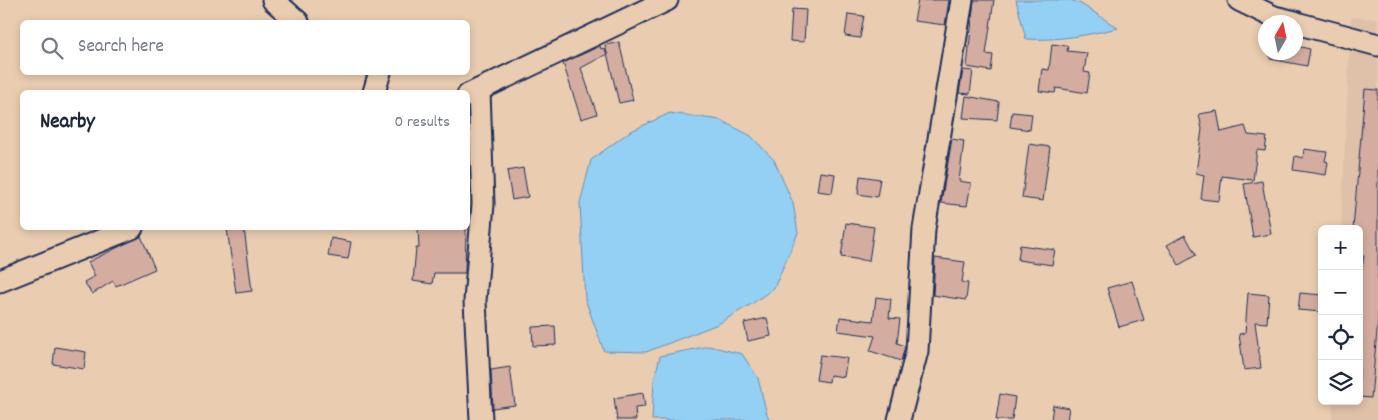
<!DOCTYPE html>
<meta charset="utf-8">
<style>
:root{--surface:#fff;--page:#f6f6f7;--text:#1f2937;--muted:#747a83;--line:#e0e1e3}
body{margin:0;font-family:Dekko,sans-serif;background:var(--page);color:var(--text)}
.controls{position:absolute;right:15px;bottom:15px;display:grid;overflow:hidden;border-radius:8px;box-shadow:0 2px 8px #0003}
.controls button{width:45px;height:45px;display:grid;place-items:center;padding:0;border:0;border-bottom:1px solid var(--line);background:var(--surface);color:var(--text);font:25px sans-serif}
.compass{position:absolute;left:1258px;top:15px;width:45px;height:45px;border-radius:50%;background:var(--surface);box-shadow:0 2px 8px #0003;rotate:9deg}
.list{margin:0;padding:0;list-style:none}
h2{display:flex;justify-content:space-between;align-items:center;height:65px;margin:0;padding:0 20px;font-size:21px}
h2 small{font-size:16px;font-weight:400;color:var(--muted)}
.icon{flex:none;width:28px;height:28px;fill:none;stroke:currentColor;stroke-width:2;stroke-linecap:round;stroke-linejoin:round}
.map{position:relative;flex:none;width:1378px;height:420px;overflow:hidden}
.search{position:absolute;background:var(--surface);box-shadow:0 2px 8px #0003;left:20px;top:20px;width:450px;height:55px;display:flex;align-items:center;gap:12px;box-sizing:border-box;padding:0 18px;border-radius:8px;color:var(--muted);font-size:19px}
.panel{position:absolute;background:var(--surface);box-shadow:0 2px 8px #0003;left:20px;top:90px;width:450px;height:140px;border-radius:8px}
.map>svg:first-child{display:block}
.built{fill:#dfc0a9}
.water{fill:#94cff4;stroke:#648fb8}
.building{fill:#d4aca0;stroke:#1b2f5e}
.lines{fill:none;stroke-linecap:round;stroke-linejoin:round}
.minor-casing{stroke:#1b2f5e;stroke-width:25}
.minor{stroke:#eacdb0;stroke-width:21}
</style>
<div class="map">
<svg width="1378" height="420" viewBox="0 0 1378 420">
<rect width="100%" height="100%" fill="#eacdb0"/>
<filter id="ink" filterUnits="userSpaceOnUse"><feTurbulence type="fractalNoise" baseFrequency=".02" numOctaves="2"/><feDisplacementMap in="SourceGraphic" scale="10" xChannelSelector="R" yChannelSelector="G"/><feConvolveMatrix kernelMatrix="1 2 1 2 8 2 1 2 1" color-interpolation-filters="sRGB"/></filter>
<g filter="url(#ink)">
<polygon class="built" points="1351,17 1378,19 1378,420 1332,420 1333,401 1359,401 1359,229 1341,229"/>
<g class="water">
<path d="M1016 0H1070L1081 4 1118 28C1087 35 1058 41 1026 39Z"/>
<polygon points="670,113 720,120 751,136 774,160 793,203 798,233 774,288 753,303 718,324 646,352 604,351 585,299 580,203 591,160 629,132"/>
<polygon points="709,346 742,354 758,378 767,415 770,420 652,420 654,381 660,356"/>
</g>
<g class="building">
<polygon points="918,0 949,0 945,25 914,21"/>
<polygon points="974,0 994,0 986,54 993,55 991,71 967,67"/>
<polygon points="792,9 806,10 804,42 790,41"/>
<polygon points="848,14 864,16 860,38 845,36"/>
<polygon points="619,42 633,100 619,103 605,45"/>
<polygon points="1052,44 1068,46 1067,51 1087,53 1084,72 1090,73 1087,93 1056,88 1055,93 1039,91 1042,69 1049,70"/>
<polygon points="600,46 601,49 604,48 607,54 581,68 597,114 581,119 563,63"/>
<polygon points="1296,46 1310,49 1307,66 1270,59 1270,52 1296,52"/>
<polygon points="963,70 973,71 970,94 959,93"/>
<polygon points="1365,89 1378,90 1378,320 1371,398 1359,397 1359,285 1364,256 1359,256 1359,229 1353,229"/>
<polygon points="966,96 999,102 997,120 963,118"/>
<polygon points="1217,111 1221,132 1245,126 1248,135 1267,137 1265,151 1257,150 1253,180 1222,176 1219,201 1201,199 1204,175 1196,173 1202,129 1199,114"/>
<polygon points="1012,112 1032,114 1030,130 1010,127"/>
<polygon points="952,139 964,141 959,181 971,183 967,206 941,203"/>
<polygon points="1029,144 1050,147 1043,201 1022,198"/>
<polygon points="1304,149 1327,152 1325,161 1328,162 1326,175 1293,170 1295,156 1303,158"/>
<polygon points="523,168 528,197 512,200 507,171"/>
<polygon points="820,172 835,174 832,193 817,191"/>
<polygon points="860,176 880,179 877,197 858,194"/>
<polygon points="1262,181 1271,234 1253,237 1244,184"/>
<polygon points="846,223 874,227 869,261 841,257"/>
<polygon points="227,228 244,228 252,291 236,293"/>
<polygon points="418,228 466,228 465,273 434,273 432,284 413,281 416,248 419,248"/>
<polygon points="1185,235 1196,255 1179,265 1167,245"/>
<polygon points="141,236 155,269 116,286 113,281 92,294 84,282 95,276 88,262"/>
<polygon points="331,238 351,242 348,259 328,256"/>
<polygon points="1020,245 1055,250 1052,265 1018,260"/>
<polygon points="935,258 965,262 962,282 968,283 966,300 933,295"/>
<polygon points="1132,281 1144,320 1119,327 1107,288"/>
<polygon points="1248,293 1269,295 1267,323 1255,322 1261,368 1244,370 1239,334 1245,333"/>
<polygon points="1300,293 1322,295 1322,312 1298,310"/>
<polygon points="876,297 891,299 889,318 900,319 897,343 905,346 901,361 870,351 875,336 838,331 840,317 873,321"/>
<polygon points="767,318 771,336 748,341 744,323"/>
<polygon points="555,326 556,345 533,346 532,327"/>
<polygon points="55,347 86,352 84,369 53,364"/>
<polygon points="820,355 847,358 844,377 830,375 829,382 816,380"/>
<polygon points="510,367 515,405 493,408 491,370"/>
<polygon points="643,393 645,407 635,408 636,420 617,420 614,398"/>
<polygon points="1000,394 1015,397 1012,420 996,420"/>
<polygon points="1053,405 1069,408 1067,420 1051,420"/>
</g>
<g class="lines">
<defs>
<g id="minor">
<polyline points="273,0 298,22"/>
<polyline points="1239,0 1274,17 1295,22"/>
<polyline points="1296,23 1378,45"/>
<polyline points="479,90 483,204 475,301 481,420"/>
<polyline points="374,92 380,72"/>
<polyline points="468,95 667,0"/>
<polyline points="0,281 132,228"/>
<polyline points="899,420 917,351 924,229 962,0"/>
</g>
</defs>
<use href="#minor" class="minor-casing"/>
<use href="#minor" class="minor"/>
</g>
</g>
</svg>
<div class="controls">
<button>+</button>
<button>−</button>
<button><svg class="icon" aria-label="locate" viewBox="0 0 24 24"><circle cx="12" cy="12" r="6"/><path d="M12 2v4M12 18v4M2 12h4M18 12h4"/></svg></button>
<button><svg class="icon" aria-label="layers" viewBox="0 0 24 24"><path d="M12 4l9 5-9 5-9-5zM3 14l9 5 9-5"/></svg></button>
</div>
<svg class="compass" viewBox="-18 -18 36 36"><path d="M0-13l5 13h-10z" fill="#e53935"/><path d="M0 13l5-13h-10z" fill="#747a83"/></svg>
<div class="search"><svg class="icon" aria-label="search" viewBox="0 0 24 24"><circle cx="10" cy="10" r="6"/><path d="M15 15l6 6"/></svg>Search here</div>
<section class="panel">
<h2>Nearby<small>0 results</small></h2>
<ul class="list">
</ul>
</section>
</div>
